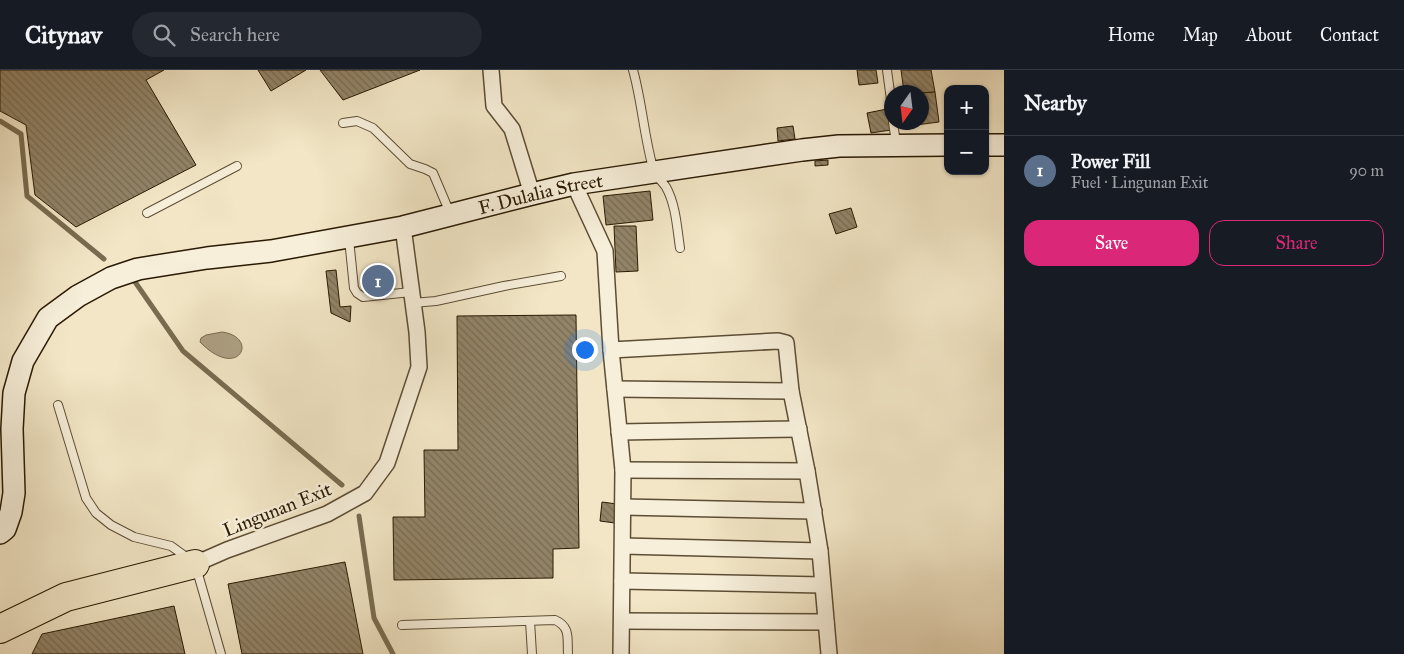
<!DOCTYPE html>
<meta charset="utf-8">
<style>
:root{--surface:#171b24;--page:#242831;--text:#f1f3f6;--muted:#9ea1a6;--line:#363941;--accent:#db2777}
body{margin:0;font-family:"IM FELL Great Primer",serif;background:var(--page);color:var(--text)}
.controls{position:absolute;right:15px;top:15px;display:grid;overflow:hidden;border-radius:10px;box-shadow:0 1px 4px #0004}
.controls button{width:45px;height:45px;display:grid;place-items:center;padding:0;border:0;border-bottom:1px solid var(--line);background:var(--surface);color:var(--text);font:25px sans-serif}
.compass{position:absolute;left:884px;top:15px;width:45px;height:45px;border-radius:50%;background:var(--surface);box-shadow:0 1px 4px #0004;rotate:194deg}
.you{position:absolute;left:584px;top:279px;width:18px;height:18px;margin:-12px;border:4px solid #fff;border-radius:50%;background:#1a73e8;box-shadow:0 0 0 8px #1a73e833}
.badge{display:grid;place-items:center;width:32px;height:32px;border-radius:50%;background:var(--accent);color:#fff;font-size:16px;font-weight:700}
.pin{position:absolute;translate:-50% -50%;border:2px solid #fff;box-shadow:0 1px 5px #0006}
.list{margin:0;padding:0;list-style:none}
h2{display:flex;justify-content:space-between;align-items:center;height:65px;margin:0;padding:0 20px;font-size:21px}
h2 small{font-size:16px;font-weight:400;color:var(--muted)}
.list li{display:grid;grid-template-columns:32px 1fr auto;gap:15px;align-items:center;box-sizing:border-box;height:70px;padding:0 20px;border-top:1px solid var(--line)}
.list b{display:block;font-size:19px;white-space:nowrap}
.list p{margin:0;font-size:16px;white-space:nowrap;color:var(--muted)}
.list em{font-size:16px;font-style:normal;color:var(--muted)}
.actions{display:flex;gap:10px;padding:15px 20px}
.actions a{flex:1;padding:11px 0;border:1px solid var(--accent);border-radius:15px;text-align:center;font-size:18px;color:var(--accent)}
.actions .main{background:var(--accent);color:#fff}
.icon{flex:none;width:28px;height:28px;fill:none;stroke:currentColor;stroke-width:2;stroke-linecap:round;stroke-linejoin:round}
.map{position:relative;flex:none;width:1004px;height:584px;overflow:hidden}
header{display:flex;align-items:center;gap:30px;box-sizing:border-box;height:70px;padding:0 25px;background:var(--surface);border-bottom:1px solid var(--line)}
header strong{font-size:24px}
nav{display:flex;gap:28px;margin-inline-start:auto;font-size:18px}
.search{width:350px;height:45px;background:var(--page);display:flex;align-items:center;gap:12px;box-sizing:border-box;padding:0 18px;border-radius:28px;color:var(--muted);font-size:19px}
main{display:flex}
aside{flex:1;background:var(--surface)}
.map>svg:first-child{display:block}
.water{fill:#aea184;stroke:#796b50}
.lines{fill:none;stroke-linecap:round;stroke-linejoin:round}
.stream{stroke:#796b50;stroke-width:5}
.building{fill:url(#building-back-hatch);stroke:#2a1a03}
.lane-casing{stroke:#5c4d34;stroke-width:10}
.street-casing{stroke:#5c4d34;stroke-width:18}
.secondary-casing{stroke:#2a1a03;stroke-width:24}
.highway-casing{stroke:#2a1a03;stroke-width:30}
.lane{stroke:#f7efda;stroke-width:8}
.street{stroke:#f7efda;stroke-width:15}
.secondary{stroke:#f7efda;stroke-width:21}
.highway{stroke:#f2e6c6;stroke-width:28}
.labels{text-anchor:middle;stroke-width:5;stroke-linejoin:round;paint-order:stroke}
.street-label{font-size:19px;fill:#2a1a03;stroke:#f7efda}
</style>
<header>
<strong>Citynav</strong>
<div class="search"><svg class="icon" aria-label="search" viewBox="0 0 24 24"><circle cx="10" cy="10" r="6"/><path d="M15 15l6 6"/></svg>Search here</div>
<nav><a>Home</a><a>Map</a><a>About</a><a>Contact</a></nav>
</header>
<main>
<div class="map">
<svg width="1004" height="584" viewBox="0 0 1004 584">
<defs>
<pattern id="building-back-hatch" width="6" height="6" patternUnits="userSpaceOnUse" patternTransform="scale(1.25)"><rect width="6" height="6" fill="#928468"/><path d="M-1 5l2 2M0 0l6 6M5-1l2 2" fill="none" stroke="#776b53"/></pattern>
</defs>
<rect width="100%" height="100%" fill="#f2e6c6"/>
<filter id="stains"><feTurbulence type="fractalNoise" baseFrequency=".004" numOctaves="4"/><feColorMatrix values="0 0 0 0 .2 0 0 0 0 .09 0 0 0 0 .02 0 0 0 .5 -.17"/></filter>
<radialGradient id="worn" r=".72"><stop offset=".6" stop-color="#630" stop-opacity="0"/><stop offset="1" stop-color="#630" stop-opacity=".3"/></radialGradient>
<path class="water" d="M222 262C260 267 239 312 200 272L201 268 206 265Z"/>
<g class="lines">
<g class="stream">
<polyline points="0,51 21,64 27,126 104,189"/>
<polyline points="133,209 183,281 342,415"/>
<polyline points="359,446 374,548 393,584"/>
</g>
</g>
<g class="building">
<polygon points="0,0 164,0 146,10 196,95 76,157 35,125 26,55 0,41"/>
<polygon points="258,0 306,0 271,21"/>
<polygon points="320,0 420,0 343,30"/>
<polygon points="857,0 876,0 878,13 859,15"/>
<polygon points="901,0 931,0 935,22 922,23 904,22"/>
<polygon points="935,22 939,52 908,56 907,52 922,52 922,23"/>
<polygon points="887,39 891,60 871,63 867,43"/>
<polygon points="793,56 795,69 778,71 777,58"/>
<polygon points="828,90 828,95 815,96 815,91"/>
<polygon points="650,121 653,150 606,155 603,126"/>
<polygon points="851,138 857,157 836,164 829,144"/>
<polygon points="614,156 636,156 638,201 616,202"/>
<polygon points="336,200 340,237 351,236 350,252 331,243 326,201"/>
<polygon points="385,200 386,222 372,223 370,201"/>
<polygon points="576,245 579,478 553,479 553,508 394,510 393,447 425,447 424,380 458,380 457,246"/>
<polygon points="602,432 617,434 615,453 600,451"/>
<polygon points="345,492 363,584 242,584 228,514"/>
<polygon points="174,536 185,584 32,584 42,564"/>
</g>
<g class="lines">
<defs>
<g id="lane">
<path d="M633 0C642 32 644 66 653 98 655 106 662 111 666 117 676 135 677 158 680 178"/>
<polyline points="887,0 892,37"/>
<polyline points="893,52 896,73"/>
<polyline points="343,53 357,51 373,58 410,94 425,99 433,103 450,143"/>
<polyline points="147,143 237,96"/>
<polyline points="349,169 354,218 357,223 363,227 411,222"/>
<polyline points="413,233 436,231 504,216 561,206"/>
<polyline points="58,335 86,428 96,443 111,455 134,467 171,476 189,489"/>
<polyline points="196,497 221,584"/>
<polyline points="530,551 532,584"/>
<path d="M402 555 555 550C571 557 567 569 568 584"/>
</g>
<g id="street">
<polyline points="491,0 494,36 512,59 532,124"/>
<polyline points="574,114 605,181 611,280 623,400 621,584"/>
<polyline points="611,280 778,271 786,273 791,321 807,401 820,481 829,584"/>
<polyline points="615,319 791,321"/>
<polyline points="619,362 799,359"/>
<polyline points="623,400 807,401"/>
<polyline points="623,437 814,441"/>
<polyline points="623,476 820,481"/>
<polyline points="195,494 227,480 327,444 365,423 387,393 419,297 417,262 403,157"/>
<polyline points="622,511 822,515"/>
<polyline points="622,551 826,552"/>
</g>
<g id="secondary">
<polyline points="985,75 1004,75"/>
<path id="s1" d="M0 463 5 459 11 442 14 423 12 359 14 323 23 291 48 248 78 226 111 208 138 199 207 188 271 181 403 157 532 124 574 114 802 80 839 76 948 75"/>
</g>
<polyline id="highway" points="0,559 66,527 195,494"/>
</defs>
<use href="#lane" class="lane-casing"/>
<use href="#street" class="street-casing"/>
<use href="#secondary" class="secondary-casing"/>
<use href="#highway" class="highway-casing"/>
<use href="#lane" class="lane"/>
<use href="#street" class="street"/>
<use href="#secondary" class="secondary"/>
<use href="#highway" class="highway"/>
</g>
<g class="labels">
<g class="street-label">
<text dy="7" stroke="none"><textPath href="#s1" startOffset="740">F. Dulalia Street</textPath></text>
<text transform="translate(277 439) rotate(-22)" y="7">Lingunan Exit</text>
</g>
</g>
<rect width="100%" height="100%" filter="url(#stains)"/>
<rect width="100%" height="100%" fill="url(#worn)"/>
</svg>
<div class="controls">
<button>+</button>
<button>−</button>
</div>
<svg class="compass" viewBox="-18 -18 36 36"><path d="M0-13l5 13h-10z" fill="#e53935"/><path d="M0 13l5-13h-10z" fill="#9ea1a6"/></svg>
<div class="you"></div>
<div class="pin badge" style="left:378px;top:211px;background:#5c6f8a">1</div>
</div>
<aside>
<h2>Nearby<small></small></h2>
<ul class="list">
<li><span class="badge" style="background:#5c6f8a">1</span><div><b>Power Fill</b><p>Fuel · Lingunan Exit</p></div><em>90 m</em></li>
</ul>
<div class="actions"><a class="main">Save</a><a>Share</a></div>
</aside>
</main>
